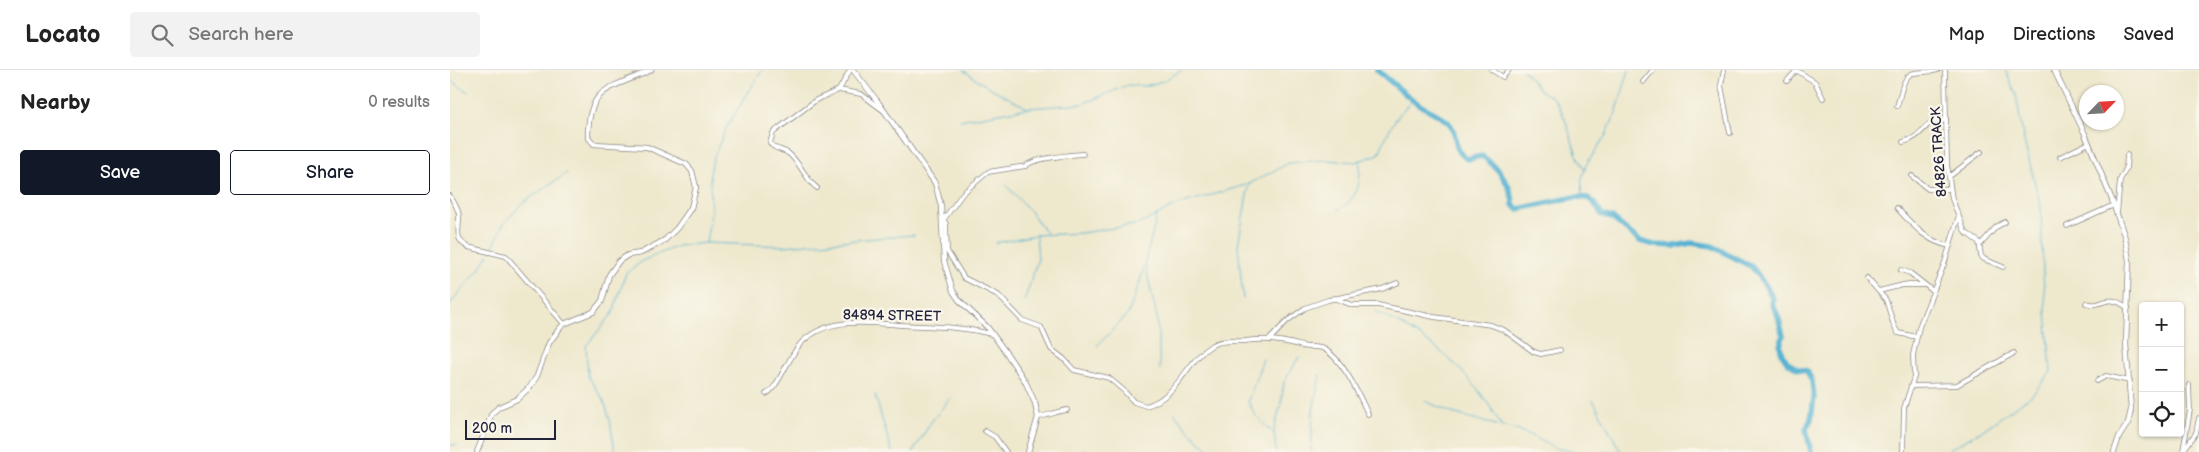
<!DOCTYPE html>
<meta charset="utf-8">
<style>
:root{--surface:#fff;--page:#f2f2f2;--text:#222;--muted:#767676;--line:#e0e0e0;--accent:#111827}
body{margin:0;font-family:"Balsamiq Sans",sans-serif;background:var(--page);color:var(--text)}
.controls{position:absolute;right:15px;bottom:15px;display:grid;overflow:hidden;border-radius:5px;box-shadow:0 1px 4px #0004}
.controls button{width:45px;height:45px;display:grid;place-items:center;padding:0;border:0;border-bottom:1px solid var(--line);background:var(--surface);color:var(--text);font:25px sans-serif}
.compass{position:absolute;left:1629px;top:15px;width:45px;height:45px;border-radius:50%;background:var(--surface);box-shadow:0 1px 4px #0004;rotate:65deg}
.scale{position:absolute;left:15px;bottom:12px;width:91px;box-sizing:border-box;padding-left:5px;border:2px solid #22223b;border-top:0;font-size:14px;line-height:18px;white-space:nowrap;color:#22223b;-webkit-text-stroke:4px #fbf7ec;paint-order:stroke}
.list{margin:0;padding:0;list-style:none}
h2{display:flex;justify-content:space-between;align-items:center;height:65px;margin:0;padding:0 20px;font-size:21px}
h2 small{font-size:16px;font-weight:400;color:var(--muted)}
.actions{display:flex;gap:10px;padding:15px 20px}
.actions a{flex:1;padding:11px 0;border:1px solid var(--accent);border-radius:5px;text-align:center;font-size:18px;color:var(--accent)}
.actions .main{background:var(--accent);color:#fff}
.icon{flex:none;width:28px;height:28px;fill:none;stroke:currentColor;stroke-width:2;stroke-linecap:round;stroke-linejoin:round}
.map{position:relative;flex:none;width:1749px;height:382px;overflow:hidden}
header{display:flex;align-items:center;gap:30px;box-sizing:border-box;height:70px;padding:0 25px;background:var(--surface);border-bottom:1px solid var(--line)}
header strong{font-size:24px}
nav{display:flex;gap:28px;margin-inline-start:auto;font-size:18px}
.search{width:350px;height:45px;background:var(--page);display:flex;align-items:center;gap:12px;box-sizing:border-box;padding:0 18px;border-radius:5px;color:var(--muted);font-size:19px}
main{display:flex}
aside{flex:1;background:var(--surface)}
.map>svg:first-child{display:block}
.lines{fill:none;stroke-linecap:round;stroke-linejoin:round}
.stream{stroke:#54b2d2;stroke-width:1}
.river{stroke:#54b2d2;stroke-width:5.5}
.minor-casing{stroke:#888584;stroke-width:5.5}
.tertiary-casing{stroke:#888584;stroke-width:6}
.minor{stroke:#fff;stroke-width:4}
.tertiary{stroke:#fff;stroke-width:4.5}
.labels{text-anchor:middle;stroke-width:4.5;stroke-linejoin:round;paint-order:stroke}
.street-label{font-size:14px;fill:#22223b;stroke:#fbf7ec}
</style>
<header>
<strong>Locato</strong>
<div class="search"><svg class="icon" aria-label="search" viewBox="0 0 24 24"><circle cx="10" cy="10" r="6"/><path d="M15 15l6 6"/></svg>Search here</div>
<nav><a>Map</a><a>Directions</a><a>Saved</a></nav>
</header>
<main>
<aside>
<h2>Nearby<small>0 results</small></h2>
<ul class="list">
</ul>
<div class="actions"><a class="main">Save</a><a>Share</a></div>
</aside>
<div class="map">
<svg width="1749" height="382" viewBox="0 0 1749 382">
<rect width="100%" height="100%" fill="#fbf7ec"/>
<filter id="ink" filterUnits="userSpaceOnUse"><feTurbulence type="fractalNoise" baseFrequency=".02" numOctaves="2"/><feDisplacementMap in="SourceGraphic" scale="10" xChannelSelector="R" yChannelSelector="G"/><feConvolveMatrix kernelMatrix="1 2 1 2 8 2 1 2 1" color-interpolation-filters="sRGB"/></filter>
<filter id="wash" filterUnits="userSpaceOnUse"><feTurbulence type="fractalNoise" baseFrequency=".0096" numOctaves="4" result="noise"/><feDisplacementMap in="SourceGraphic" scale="20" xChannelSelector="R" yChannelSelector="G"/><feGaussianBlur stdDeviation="1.12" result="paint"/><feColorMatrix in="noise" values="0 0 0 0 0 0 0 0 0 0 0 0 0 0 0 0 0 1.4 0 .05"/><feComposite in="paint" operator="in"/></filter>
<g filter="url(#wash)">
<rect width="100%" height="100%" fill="#eee8cd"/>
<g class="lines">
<g class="stream">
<polyline points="513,0 530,12 577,38"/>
<path d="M1073 0C1079 6 1085 15 1091 21 1097 27 1102 23 1108 35 1121 56 1121 80 1135 100"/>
<polyline points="0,10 18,22"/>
<polyline points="510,50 578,38 632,34 678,15 695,16 713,11 732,0"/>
<polyline points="556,115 579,140 597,164"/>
<polyline points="1131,128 1132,108 1136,95 1156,65 1166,43 1179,0"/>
<path d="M888 140C910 126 910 115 910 90"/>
<polyline points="256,173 261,142 260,104 263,89 275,60 312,0"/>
<path d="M545 173 586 165 631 163 690 154 727 135 799 114 839 93 874 90 906 92 929 84C938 60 945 46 964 29"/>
<polyline points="41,181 54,153 73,133 117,103"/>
<polyline points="695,194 707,247 710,299"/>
<polyline points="793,229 788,175 799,114"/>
<polyline points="574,232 588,189 586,165"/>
<polyline points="0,234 31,197 39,184"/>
<path d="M926 242C983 269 1022 302 1053 358"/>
<polyline points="647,276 678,244 690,212 707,146"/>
<polyline points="813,289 798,331 805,345 823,363"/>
<polyline points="425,325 442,382"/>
<polyline points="1143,330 1171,382"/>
<polyline points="975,331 1002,343 1076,363 1105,378 1125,382"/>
<polyline points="724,343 748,370 764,382"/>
<polyline points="0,375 7,375"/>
<polyline points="634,378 638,382"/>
<polyline points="165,382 160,350 154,331 138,306 136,276 163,243 176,203 194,190 228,176 256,173 334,176 464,165"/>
<polyline points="463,382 481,352 501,327"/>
<polyline points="826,382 824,360 831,334 834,312 849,287"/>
<polyline points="861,382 863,341 870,305"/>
<polyline points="1151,382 1169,382"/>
<polyline points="1498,382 1501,378 1530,362 1582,325 1601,302 1593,204 1591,137 1573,67 1566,24 1555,0"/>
</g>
<path class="river" d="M927 0C942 12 957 27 973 37 983 42 991 45 999 53 1010 66 1000 77 1017 89L1032 86C1047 96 1063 116 1063 135L1068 139 1125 127 1138 128 1144 133 1152 145 1162 148 1190 171 1204 175 1226 176 1241 173 1262 176 1302 197 1316 216 1323 229 1322 234 1328 246 1333 266 1330 276 1332 284 1338 293 1348 299 1357 301 1362 311 1364 328 1361 349 1356 359 1361 382"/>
</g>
</g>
<g filter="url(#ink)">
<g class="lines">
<defs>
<g id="minor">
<polyline points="1042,0 1053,7 1059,0"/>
<polyline points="1274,0 1271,15 1280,63"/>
<polyline points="1346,0 1365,12 1373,28"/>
<polyline points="1495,0 1497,94 1502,129 1515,162 1529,172 1531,186 1534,189 1553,197"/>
<polyline points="1337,11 1346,1"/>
<polyline points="1193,12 1203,0"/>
<polyline points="389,20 411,24 434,41"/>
<path d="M1447 36C1451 26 1452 5 1464 3 1472 1 1480 3 1488 0"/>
<path d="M1453 72C1467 69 1472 60 1482 51L1491 52 1496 48"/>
<polyline points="1610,87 1639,73"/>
<polyline points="1462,106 1478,119 1500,119"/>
<polyline points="1500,106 1531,82"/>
<path d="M367 118C355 109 350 92 338 83 332 79 324 80 320 73L323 63 329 58 366 30 389 20 400 0"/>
<path d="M0 126C4 132 8 138 9 145 10 159 3 169 18 177L56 186 114 254"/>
<path d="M1447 138C1462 154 1476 172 1500 176"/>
<polyline points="1667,144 1670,110 1676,99 1677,85"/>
<path d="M492 147 496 154 497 181 514 208 548 225 572 250 591 257 601 279 614 289 624 300 659 308 673 320 684 332 696 336C728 327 736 291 762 275 771 269 785 272 795 271 815 268 833 270 852 276 859 278 867 276 874 279 893 289 909 325 918 344"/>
<path d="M494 149 513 123 538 102 576 96C583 88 621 85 633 84"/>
<polyline points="1617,156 1664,135"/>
<polyline points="1531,174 1546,157 1555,152"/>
<polyline points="1451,200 1460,203 1483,221"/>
<polyline points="1417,208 1436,230 1444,256 1448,263 1467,267"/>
<polyline points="1429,221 1453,215 1474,215"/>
<polyline points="884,228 902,235 928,235 984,247 1041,255 1054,260 1084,282 1091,284 1110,280"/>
<path d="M1636 233C1654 239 1654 221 1678 238"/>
<polyline points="820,269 837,251 855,238 878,230 932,219 947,213"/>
<polyline points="1647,311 1656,306 1680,311"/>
<polyline points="1463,316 1507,315 1564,283"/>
<path d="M316 324C328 319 339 285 352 272 379 246 417 253 450 255 481 257 511 256 541 264"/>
<path d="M588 347C598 346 607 341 617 340"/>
<polyline points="535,361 545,367 556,382"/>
<polyline points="1735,378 1746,363 1749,348"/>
<polyline points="1453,381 1454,338 1464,307 1463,285 1469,257 1495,192 1508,148"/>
<polyline points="1733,381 1740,340 1739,315"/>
</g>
<g id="tertiary">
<polyline points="403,0 428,32 485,113 491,136 494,191 503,221 509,230 538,258 557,284 575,311 585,333 588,347 578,382"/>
<polyline points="1604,0 1635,64 1662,130 1675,168 1679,190 1676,274 1681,340 1678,353 1669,367 1664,382"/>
<path d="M27 382 42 343 49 337 67 329 80 317 87 306 99 273 110 258 114 254 143 242 152 231 159 205 169 191 178 185 191 183 215 170 227 158 241 138 246 117 242 101 236 94 197 77 144 74 138 67C138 14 163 19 201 0"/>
</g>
</defs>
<use href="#minor" class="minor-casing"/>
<use href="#tertiary" class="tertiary-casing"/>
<use href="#minor" class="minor"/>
<use href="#tertiary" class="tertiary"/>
</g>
</g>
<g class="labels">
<g class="street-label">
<text transform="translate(1488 82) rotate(-94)" y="5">84826 TRACK</text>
<text transform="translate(442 245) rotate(1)" y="5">84894 STREET</text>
</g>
</g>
</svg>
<div class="controls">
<button>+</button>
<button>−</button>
<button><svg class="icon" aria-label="locate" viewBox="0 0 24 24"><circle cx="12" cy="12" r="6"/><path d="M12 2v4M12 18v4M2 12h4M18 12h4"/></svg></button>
</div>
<svg class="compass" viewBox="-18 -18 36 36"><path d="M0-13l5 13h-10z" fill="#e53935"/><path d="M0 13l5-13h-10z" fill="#767676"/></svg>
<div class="scale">200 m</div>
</div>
</main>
